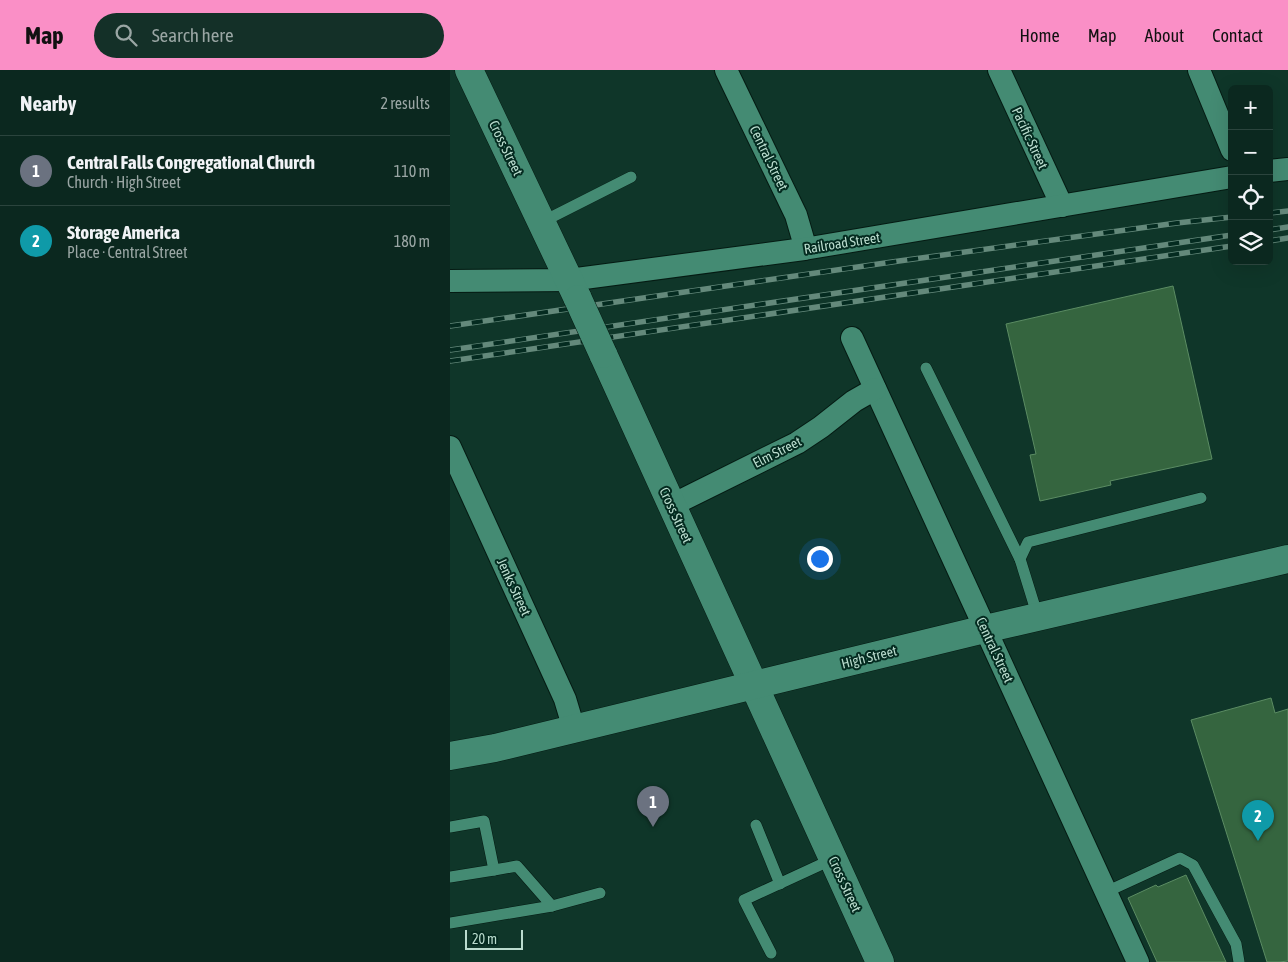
<!DOCTYPE html>
<meta charset="utf-8">
<style>
:root{--surface:#0b281f;--page:#143028;--text:#f1f3f6;--muted:#9aa6a4;--line:#2b443d;--accent:#fa8fc6}
body{margin:0;font-family:"Asap Condensed",sans-serif;background:var(--page);color:var(--text)}
.controls{position:absolute;right:15px;top:15px;display:grid;overflow:hidden;border-radius:8px;box-shadow:0 5px 20px #0002}
.controls button{width:45px;height:45px;display:grid;place-items:center;padding:0;border:0;border-bottom:1px solid var(--line);background:var(--surface);color:var(--text);font:25px sans-serif}
.scale{position:absolute;left:15px;bottom:12px;width:58px;box-sizing:border-box;padding-left:5px;border:2px solid #badcce;border-top:0;font-size:14px;line-height:18px;white-space:nowrap;color:#badcce;-webkit-text-stroke:4px #042b20;paint-order:stroke}
.you{position:absolute;left:369px;top:488px;width:18px;height:18px;margin:-12px;border:4px solid #fff;border-radius:50%;background:#1a73e8;box-shadow:0 0 0 8px #1a73e833}
.badge{display:grid;place-items:center;width:32px;height:32px;border-radius:50%;background:var(--accent);color:#fff;font-size:16px;font-weight:700}
.pin{position:absolute;translate:-50% -41px;filter:drop-shadow(0 1px 2px #0008)}
.pin::after{content:'';position:absolute;top:26px;width:18px;height:15px;background:inherit;clip-path:polygon(0 0,100% 0,50% 100%)}
.list{margin:0;padding:0;list-style:none}
h2{display:flex;justify-content:space-between;align-items:center;height:65px;margin:0;padding:0 20px;font-size:21px}
h2 small{font-size:16px;font-weight:400;color:var(--muted)}
.list li{display:grid;grid-template-columns:32px 1fr auto;gap:15px;align-items:center;box-sizing:border-box;height:70px;padding:0 20px;border-top:1px solid var(--line)}
.list b{display:block;font-size:19px;white-space:nowrap}
.list p{margin:0;font-size:16px;white-space:nowrap;color:var(--muted)}
.list em{font-size:16px;font-style:normal;color:var(--muted)}
.icon{flex:none;width:28px;height:28px;fill:none;stroke:currentColor;stroke-width:2;stroke-linecap:round;stroke-linejoin:round}
.map{position:relative;flex:none;width:838px;height:892px;overflow:hidden}
header{display:flex;align-items:center;gap:30px;box-sizing:border-box;height:70px;padding:0 25px;background:var(--accent);color:#111}
header strong{font-size:24px}
nav{display:flex;gap:28px;margin-inline-start:auto;font-size:18px}
.search{width:350px;height:45px;background:var(--page);display:flex;align-items:center;gap:12px;box-sizing:border-box;padding:0 18px;border-radius:28px;color:var(--muted);font-size:19px}
main{display:flex}
aside{flex:1;background:var(--surface)}
.map>svg:first-child{display:block}
.building{fill:#35653f;stroke:#5b8c63}
.lines{fill:none;stroke-linecap:round;stroke-linejoin:round}
.lane-casing{stroke:#051b13;stroke-width:12}
.street-casing{stroke:#051b13;stroke-width:24}
.secondary-casing{stroke:#051b13;stroke-width:29}
.lane{stroke:#448b73;stroke-width:11}
.street{stroke:#448b73;stroke-width:22}
.secondary{stroke:#448b73;stroke-width:28}
.rail-casing{stroke:#64897b;stroke-width:5.5}
.rail{stroke:#042b20;stroke-width:4;stroke-dasharray:11;stroke-linecap:butt}
.secondary-bridge-casing{stroke:#051b13;stroke-width:29;stroke-linecap:butt}
.secondary-bridge{stroke:#448b73;stroke-width:28}
.labels{text-anchor:middle;stroke-width:4;stroke-linejoin:round;paint-order:stroke}
.street-label{font-size:14px;fill:#badcce;stroke:#042b20}
</style>
<header>
<strong>Map</strong>
<div class="search"><svg class="icon" aria-label="search" viewBox="0 0 24 24"><circle cx="10" cy="10" r="6"/><path d="M15 15l6 6"/></svg>Search here</div>
<nav><a>Home</a><a>Map</a><a>About</a><a>Contact</a></nav>
</header>
<main>
<aside>
<h2>Nearby<small>2 results</small></h2>
<ul class="list">
<li><span class="badge" style="background:#6b7280">1</span><div><b>Central Falls Congregational Church</b><p>Church · High Street</p></div><em>110 m</em></li>
<li><span class="badge" style="background:#0f9aa8">2</span><div><b>Storage America</b><p>Place · Central Street</p></div><em>180 m</em></li>
</ul>
</aside>
<div class="map">
<svg width="838" height="892" viewBox="0 0 838 892">
<rect width="100%" height="100%" fill="#0f3629"/>
<g class="building">
<polygon points="723,216 762,389 660,411 661,415 590,431 580,385 586,384 556,254"/>
<polygon points="821,628 825,643 838,639 838,891 829,892 817,892 741,650"/>
<polygon points="736,805 776,892 707,892 678,828 706,815 708,817"/>
</g>
<g class="lines">
<defs>
<g id="lane">
<polyline points="92,152 181,107"/>
<polyline points="476,298 570,489"/>
<polyline points="588,547 570,489 578,472 751,428"/>
<polyline points="306,755 330,814"/>
<polyline points="0,757 34,751 44,800 0,807"/>
<polyline points="44,800 67,796 102,836 150,823"/>
<polyline points="656,822 730,788 743,795 786,874 789,892"/>
<polyline points="0,853 102,836"/>
<polyline points="321,883 294,830 383,789"/>
</g>
<g id="street">
<polyline points="276,0 346,145 353,169 354,179"/>
<polyline points="549,0 612,136"/>
<polyline points="749,0 782,80"/>
<polyline points="819,101 838,99"/>
<polyline points="0,211 119,210 354,179 782,107"/>
<polyline points="402,268 688,892"/>
<polyline points="0,377 115,629 124,659"/>
<polyline points="222,435 347,373 371,357 404,331 425,319"/>
</g>
<g id="secondary">
<polyline points="19,0 128,229"/>
<polyline points="153,284 430,892"/>
<polyline points="0,686 45,678 535,559 838,489"/>
</g>
</defs>
<use href="#lane" class="lane-casing"/>
<use href="#street" class="street-casing"/>
<use href="#secondary" class="secondary-casing"/>
<use href="#lane" class="lane"/>
<use href="#street" class="street"/>
<use href="#secondary" class="secondary"/>
<defs>
<g id="rail">
<polyline points="819,143 838,141"/>
<polyline points="819,160 838,157"/>
<polyline points="819,171 838,168"/>
<polyline points="0,256 449,191 727,153 782,147"/>
<polyline points="0,280 782,165"/>
<polyline points="0,291 782,176"/>
</g>
</defs>
<use href="#rail" class="rail-casing"/>
<use href="#rail" class="rail"/>
<defs>
<polyline id="secondary-bridge" points="128,229 153,284"/>
</defs>
<use href="#secondary-bridge" class="secondary-bridge-casing"/>
<use href="#secondary-bridge" class="secondary-bridge"/>
</g>
<g class="labels">
<g class="street-label">
<text transform="translate(580 68) rotate(65)" y="5">Pacific Street</text>
<text transform="translate(56 78) rotate(64)" y="5">Cross Street</text>
<text transform="translate(319 88) rotate(64)" y="5">Central Street</text>
<text transform="translate(392 173) rotate(-9)" y="5">Railroad Street</text>
<text transform="translate(327 382) rotate(-27)" y="5">Elm Street</text>
<text transform="translate(226 445) rotate(65)" y="5">Cross Street</text>
<text transform="translate(64 517) rotate(65)" y="5">Jenks Street</text>
<text transform="translate(545 580) rotate(65)" y="5">Central Street</text>
<text transform="translate(419 587) rotate(-14)" y="5">High Street</text>
<text transform="translate(395 814) rotate(65)" y="5">Cross Street</text>
</g>
</g>
</svg>
<div class="controls">
<button>+</button>
<button>−</button>
<button><svg class="icon" aria-label="locate" viewBox="0 0 24 24"><circle cx="12" cy="12" r="6"/><path d="M12 2v4M12 18v4M2 12h4M18 12h4"/></svg></button>
<button><svg class="icon" aria-label="layers" viewBox="0 0 24 24"><path d="M12 4l9 5-9 5-9-5zM3 14l9 5 9-5"/></svg></button>
</div>
<div class="scale">20 m</div>
<div class="you"></div>
<div class="pin badge" style="left:203px;top:757px;background:#6b7280">1</div>
<div class="pin badge" style="left:808px;top:771px;background:#0f9aa8">2</div>
</div>
</main>
